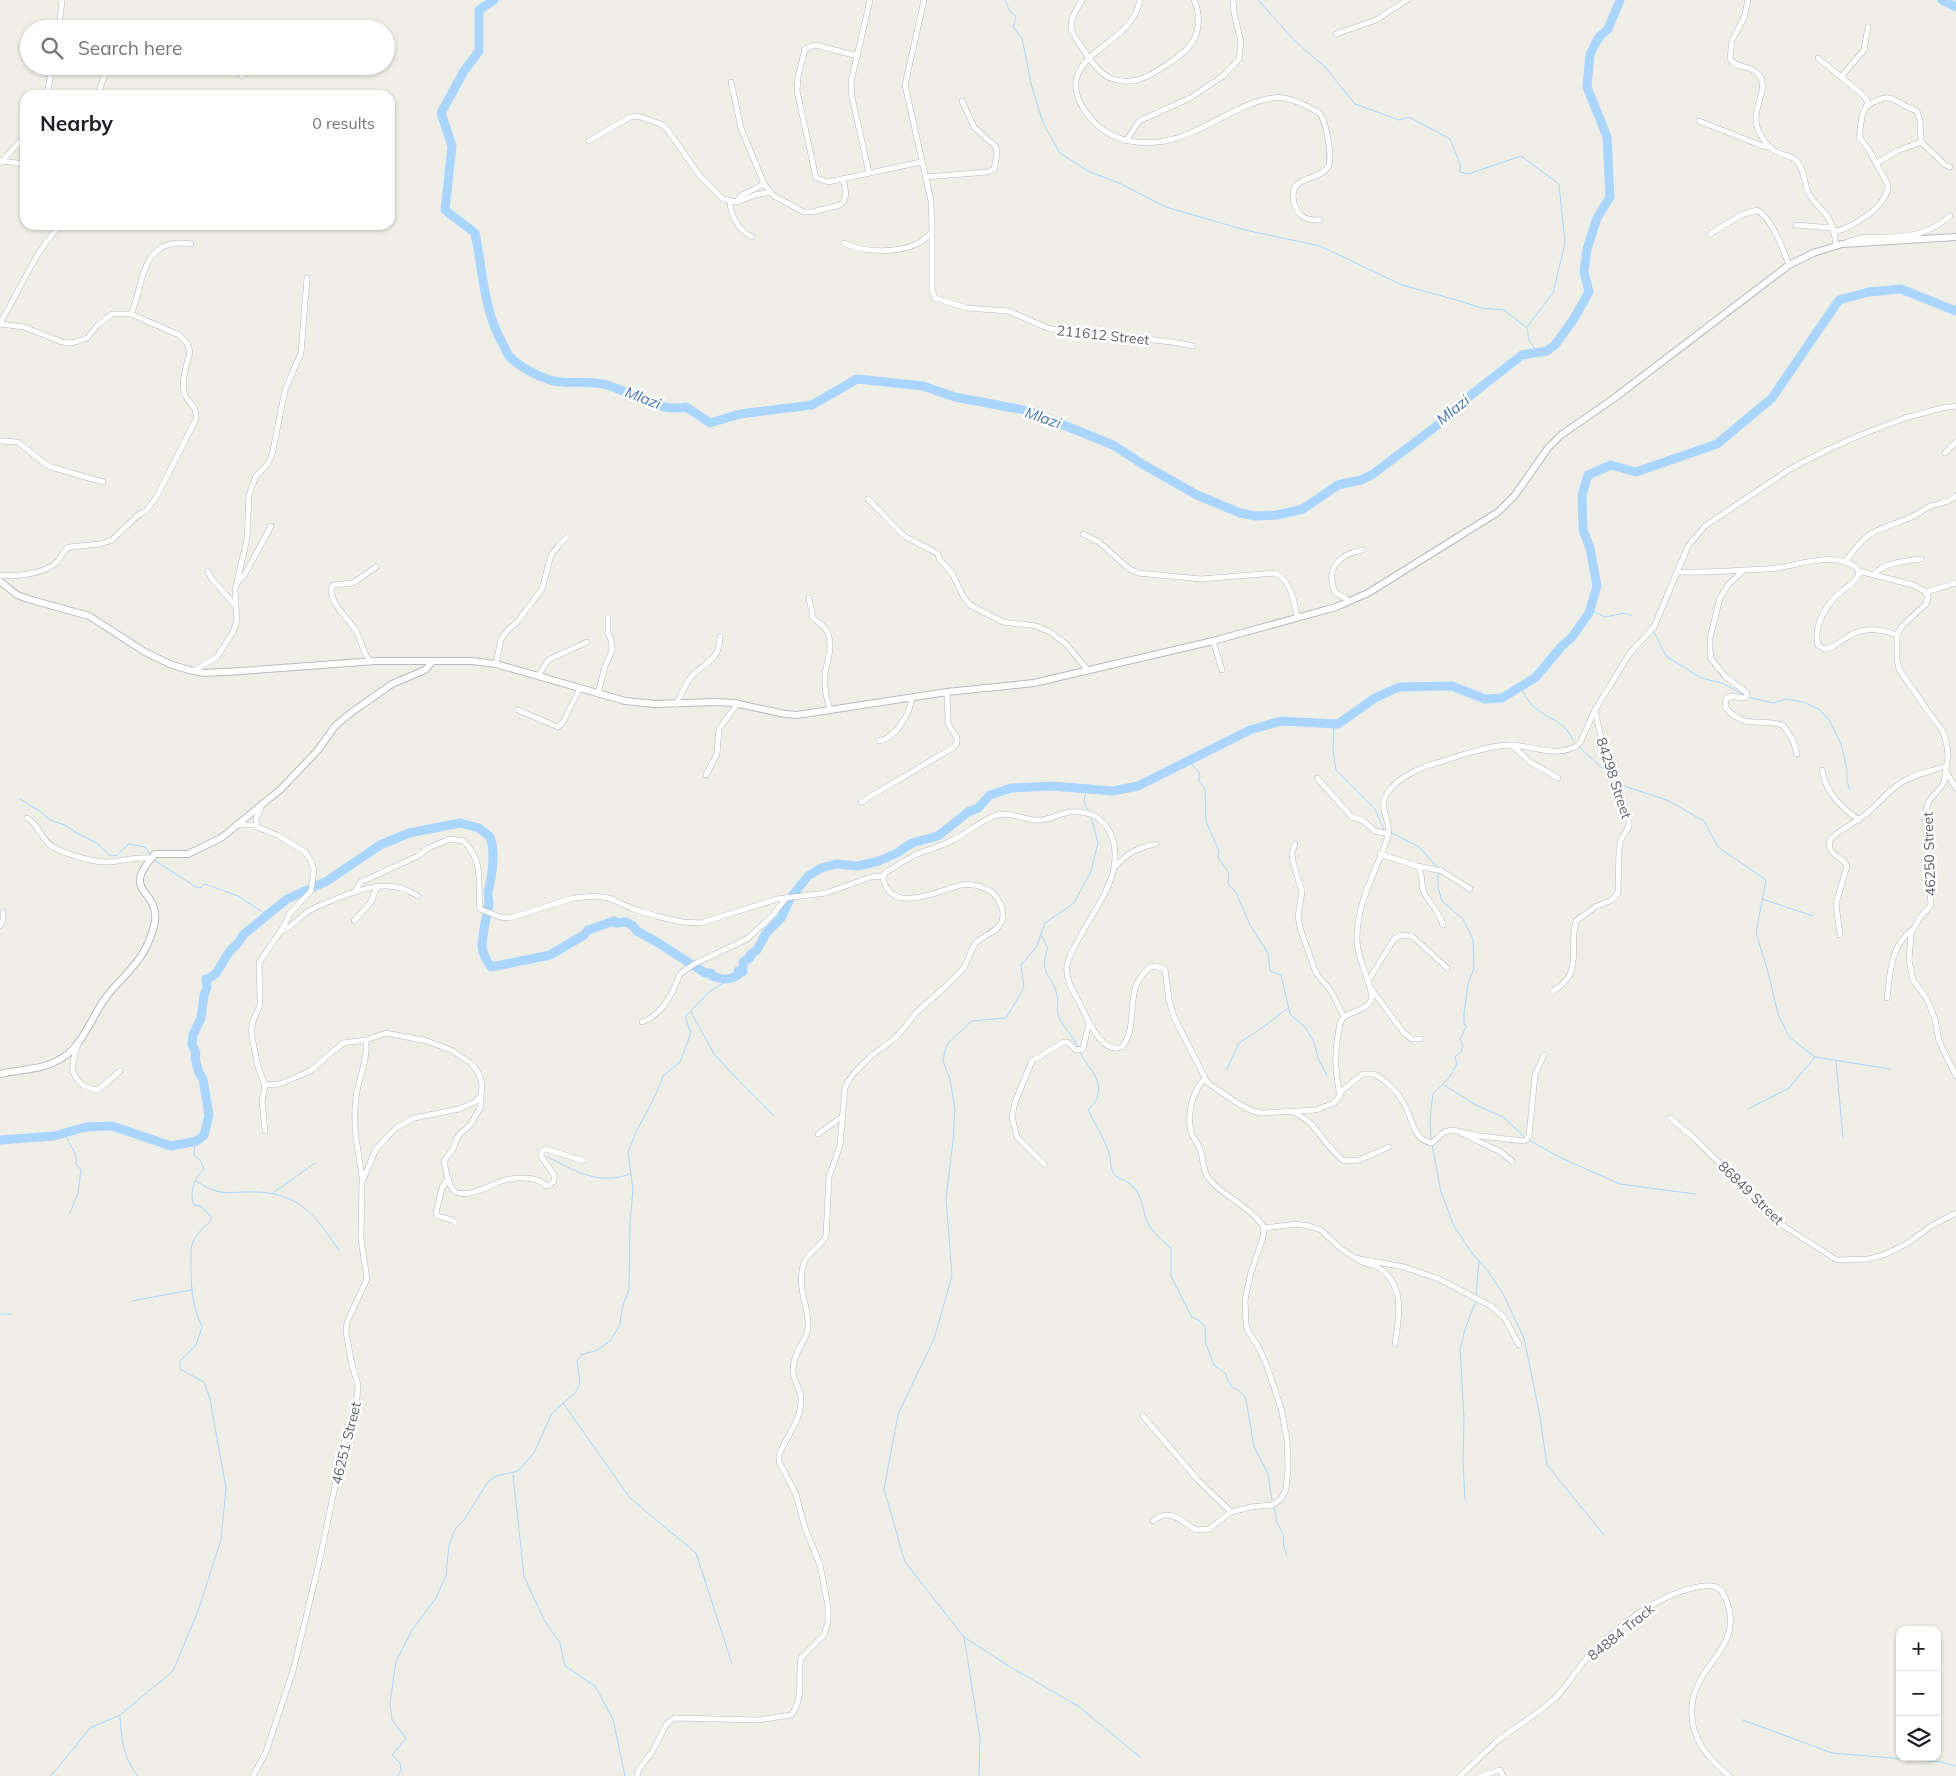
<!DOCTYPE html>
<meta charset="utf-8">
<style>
:root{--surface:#fff;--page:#f6f6f6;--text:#202124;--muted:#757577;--line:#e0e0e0}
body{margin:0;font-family:Mulish,sans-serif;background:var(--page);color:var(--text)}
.controls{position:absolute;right:15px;bottom:15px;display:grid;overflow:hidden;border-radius:10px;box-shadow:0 1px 4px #0004}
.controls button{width:45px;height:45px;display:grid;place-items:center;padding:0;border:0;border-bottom:1px solid var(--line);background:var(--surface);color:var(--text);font:25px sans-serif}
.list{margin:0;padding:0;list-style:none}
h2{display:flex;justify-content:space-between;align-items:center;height:65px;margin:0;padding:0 20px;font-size:21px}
h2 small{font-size:16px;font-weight:400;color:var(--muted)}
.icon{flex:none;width:28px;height:28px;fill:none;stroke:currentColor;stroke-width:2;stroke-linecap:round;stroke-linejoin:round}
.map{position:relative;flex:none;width:1956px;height:1776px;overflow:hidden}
.search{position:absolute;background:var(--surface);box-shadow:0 1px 4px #0004;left:20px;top:20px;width:375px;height:55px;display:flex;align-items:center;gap:12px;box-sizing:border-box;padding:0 18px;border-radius:28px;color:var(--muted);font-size:19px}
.panel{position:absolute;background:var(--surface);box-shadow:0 1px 4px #0004;left:20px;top:90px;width:375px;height:140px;border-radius:15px}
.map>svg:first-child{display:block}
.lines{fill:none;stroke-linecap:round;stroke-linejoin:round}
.stream{stroke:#a9d5fe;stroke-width:1}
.river{stroke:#a9d5fe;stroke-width:9}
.minor-casing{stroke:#b7b9bd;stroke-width:6}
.tertiary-casing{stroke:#b7b9bd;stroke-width:8}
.minor{stroke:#fff;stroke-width:5}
.tertiary{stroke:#fff;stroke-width:6}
.labels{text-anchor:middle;stroke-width:5;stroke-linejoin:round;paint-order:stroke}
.street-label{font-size:14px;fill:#5e6267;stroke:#fff}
.water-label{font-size:15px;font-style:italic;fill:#4475b2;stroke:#fff}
</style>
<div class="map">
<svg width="1956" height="1776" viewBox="0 0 1956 1776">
<rect width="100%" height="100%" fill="#f0efe7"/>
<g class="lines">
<g class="stream">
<polyline points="1005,0 1009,10 1016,16 1013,27 1022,38 1031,83 1043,123 1060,153 1088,171 1121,184 1166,207 1245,230 1320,246 1402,285 1460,301 1481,308 1504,310 1527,328 1529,340 1536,351"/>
<polyline points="1258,0 1295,41 1325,67 1355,104 1399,120 1409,117 1450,139 1460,164 1460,172 1468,174 1521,156 1559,184 1565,243 1553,293 1527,327"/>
<polyline points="1590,610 1605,617 1624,613 1632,616"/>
<polyline points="1654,632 1666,656 1701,678 1722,683 1744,695"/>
<path d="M1520 687C1524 693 1528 702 1534 707 1548 719 1567 722 1573 741"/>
<polyline points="1748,697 1773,703 1786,699 1803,702 1819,709 1830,721 1841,744 1847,770 1847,782 1850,790"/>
<polyline points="1334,724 1333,750 1336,770 1375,809 1384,830"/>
<polyline points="1579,747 1614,779"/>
<polyline points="1189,762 1199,772 1199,781 1205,789 1206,822 1219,851 1218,858 1229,873 1228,884 1236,892 1250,925 1268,953 1270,971 1281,975 1290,1014 1305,1027 1314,1042 1318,1058 1327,1075"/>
<polyline points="1619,783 1627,787 1667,800 1704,821 1718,847 1766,880 1756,933 1768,972 1778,1014 1789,1037 1815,1057 1890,1069"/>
<polyline points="1087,788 1084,801 1088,812"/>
<polyline points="20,799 41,812 50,820 65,825 77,833 95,842 111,856 117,855 129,844 145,847 150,854"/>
<polyline points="1390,832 1419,847 1438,868"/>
<polyline points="154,860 196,887 200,888 205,884 238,896 267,915"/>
<polyline points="1762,899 1813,916"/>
<path d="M1042 936 1048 948C1038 975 1052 973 1057 995 1059 1002 1056 1010 1059 1018 1064 1028 1073 1036 1078 1047"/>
<polyline points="691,1012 714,1054 741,1083 774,1116"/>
<path d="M1080 1051C1085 1068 1104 1075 1097 1098 1096 1103 1091 1106 1088 1110 1096 1125 1105 1140 1110 1156 1111 1162 1110 1170 1115 1175 1121 1181 1128 1179 1136 1190 1142 1200 1143 1209 1146 1219 1151 1232 1162 1240 1171 1248V1276L1191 1316 1200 1321 1205 1327 1206 1344 1214 1365 1226 1374C1230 1394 1239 1385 1246 1399L1254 1447 1268 1474 1272 1500"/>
<polyline points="1836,1061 1843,1137"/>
<polyline points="1227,1069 1239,1043 1262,1028 1288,1008"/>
<polyline points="1444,1085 1476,1105 1503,1117 1526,1138"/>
<polyline points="1748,1109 1789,1088 1815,1057"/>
<polyline points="64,1133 76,1155 76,1164 81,1170 78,1193 70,1213"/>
<polyline points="1529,1140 1559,1157 1620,1184 1695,1194"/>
<polyline points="1431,1141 1430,1118 1433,1094 1449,1078 1457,1064 1455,1057 1461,1052 1463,1045 1460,1039 1466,1027 1464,1023 1464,1013 1468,984 1474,968 1473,939 1463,919 1442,901 1438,887 1438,872"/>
<polyline points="1432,1144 1441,1192 1454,1226 1472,1253 1488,1271 1503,1294 1524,1338 1540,1417 1547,1465 1604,1535"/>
<path d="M548 1157C567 1167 589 1180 611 1178 617 1178 624 1176 630 1174"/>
<path d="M196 1181C201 1184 207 1188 213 1190 226 1195 241 1191 255 1192 300 1193 315 1216 339 1250"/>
<polyline points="273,1193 315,1163"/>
<polyline points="1476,1295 1479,1261"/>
<polyline points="132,1301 191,1290"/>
<polyline points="0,1314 11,1314"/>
<polyline points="563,1403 630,1498 696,1553 732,1664"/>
<polyline points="513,1475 524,1576 544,1620 560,1643 565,1666 595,1686 613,1719 625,1776"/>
<polyline points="1465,1500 1463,1462 1464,1418 1460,1349 1465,1329 1476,1301"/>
<polyline points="1274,1507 1277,1523 1283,1534 1284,1547 1287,1556"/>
<polyline points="964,1637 1007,1665 1078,1706 1140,1757"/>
<path d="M120 1716C122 1742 122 1755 138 1776"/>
<polyline points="1743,1720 1832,1753 1941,1762 1956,1766"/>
<path d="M51 1776 90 1728 120 1715 173 1671 198 1611 221 1540 226 1488 210 1399 204 1382 180 1369V1361L196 1345 202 1327C190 1302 191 1278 191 1251 192 1237 201 1230 211 1221V1217L201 1206 194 1205C189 1192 194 1178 204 1169L200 1160 194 1155 195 1142"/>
<polyline points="398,1776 401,1770 400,1763 392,1755 406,1738 392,1720 390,1703 396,1661 412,1630 436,1598 446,1575 449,1545 455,1529 464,1520 488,1482 496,1476 518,1471 534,1453 552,1413 575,1393 578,1388 580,1382 577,1361 582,1354 596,1351 610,1341 620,1325 622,1308 629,1289 630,1222 633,1190 628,1152 636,1132 655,1096 663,1076 680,1062 691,1033 685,1017 709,992 730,979"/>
<polyline points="979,1776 980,1738 964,1637 905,1562 884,1489 898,1414 934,1339 952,1276 946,1198 953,1141 955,1109 950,1079 943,1061 945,1050 948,1043 972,1021 1006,1018 1024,988 1021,965 1037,946 1045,923 1074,903 1091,871 1098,843 1091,817"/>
</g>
<g class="river">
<path d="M494 0 479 10V51L464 71 441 113 452 146 445 210 475 233C483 270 483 310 503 344 505 348 507 354 510 357 520 367 537 376 550 380 568 386 588 379 607 385 634 393 658 413 686 407L710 423 740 414 812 405 857 379 923 386 955 397 1029 411 1113 445 1144 465 1197 495 1240 513 1255 516 1277 515 1303 509 1338 485 1361 480 1373 474 1443 421 1471 395 1522 355 1547 351 1555 345 1573 320 1589 292 1584 272 1587 249 1597 218 1610 197 1607 137 1587 87 1590 54 1599 37 1608 29 1620 0"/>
<polyline points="1942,0 1956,7"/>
<polyline points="792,896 808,876 821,868 836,864 858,866 879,861 897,853 912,843 938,836 968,812 978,808 990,795 1011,788 1052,786 1113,791 1138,786 1250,730 1281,721 1338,724 1375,698 1399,687 1452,686 1485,699 1502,698 1536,677 1561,647 1572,637 1589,613 1597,586 1590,548 1583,530 1582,495 1588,475 1611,465 1636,472 1717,444 1772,398 1839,300 1869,292 1901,289 1956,311"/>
<path d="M0 1140 54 1136 86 1127 112 1126 171 1146 197 1141 204 1135 209 1115 203 1079 199 1073 195 1058 196 1053 192 1044 193 1035 201 1018 204 995 207 987 206 979C218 976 221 964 227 955 232 947 238 946 243 935L287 899 327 881 380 845 409 833 460 823 479 828 490 837C496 852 492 878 488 892 488 896 489 900 489 904 486 917 483 932 482 946 482 954 487 961 491 967L550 955 584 935 588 930 614 921 616 923 626 922 633 926 637 931 660 944 705 973H711L712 976C721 979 729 981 738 975V971L743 972V962L750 958V955L757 950 766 933 781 918 791 897"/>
</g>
<defs>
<g id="minor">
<path d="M1082 0C1076 11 1067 21 1073 34 1083 48 1094 70 1110 78 1118 81 1129 82 1137 80 1152 76 1185 55 1193 41 1200 30 1200 12 1194 0"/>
<path d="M1140 0C1132 41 1081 48 1076 81 1074 97 1083 110 1093 121 1105 134 1120 140 1136 142 1191 148 1223 107 1272 98 1288 95 1304 105 1318 112 1326 117 1333 159 1328 167 1322 177 1306 177 1298 184 1288 192 1295 213 1305 218 1310 220 1316 220 1320 220"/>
<path d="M1748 0 1744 18 1732 40 1730 59C1736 69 1751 64 1759 75 1771 91 1747 111 1760 134 1765 143 1772 151 1782 154 1787 156 1791 156 1796 160 1804 168 1804 182 1808 192 1812 201 1821 208 1827 216 1833 225 1835 235 1836 245"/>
<polyline points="59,29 62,0"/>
<polyline points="175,29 186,29"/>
<polyline points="1336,34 1376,20 1407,0"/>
<polyline points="858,56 815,45 805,49 798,77 797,91 816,178 828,182 921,162"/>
<path d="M1818 58 1863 95 1868 102 1862 116 1859 137 1869 150 1888 185C1888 206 1853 227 1834 232"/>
<polyline points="231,66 242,76"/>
<polyline points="1841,77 1864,50 1868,27"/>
<path d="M731 82 741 128 764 184 774 196 804 212H812L840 205C849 198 845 189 843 179"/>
<polyline points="98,94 108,66"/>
<polyline points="47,95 52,66"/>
<polyline points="98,95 108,95"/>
<path d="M1867 106C1893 89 1892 102 1917 111L1920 120 1921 142 1944 164 1950 167"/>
<polyline points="1699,121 1765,147 1769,146"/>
<polyline points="589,141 630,117 637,116 661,124 667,129 700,176 723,199 737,202 755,195 771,192"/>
<polyline points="1126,141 1139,121 1190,98 1223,76 1239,59 1241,42 1234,13 1233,0"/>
<polyline points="1,161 25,164"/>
<polyline points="0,163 25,136"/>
<polyline points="1877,163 1897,151 1921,142"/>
<polyline points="869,173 852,97 851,82 870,0"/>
<polyline points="925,177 988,172 994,169 997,154 996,147 974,127 962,101"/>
<path d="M730 202C730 215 740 232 752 237"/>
<polyline points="737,202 740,196 764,184"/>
<polyline points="1796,225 1833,228"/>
<polyline points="932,232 932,290 935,298 967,308 1008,311 1050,329 1172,342 1193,346"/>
<path d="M1710 234 1741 215 1757 210C1773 220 1782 248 1789 265"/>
<path d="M1847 242C1861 236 1874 237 1889 237 1916 236 1930 233 1950 216"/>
<path d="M844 243C862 253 898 253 917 244 923 241 927 237 932 232L931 201 905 85 924 0"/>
<path d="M131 314C145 282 140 236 191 244"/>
<path d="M0 323C20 291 33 254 59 227"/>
<path d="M0 324 24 327 62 342 72 343 87 338 98 325 112 314H131L179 335 187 343 190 352C187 364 180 383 185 395 190 406 197 405 196 419L156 498 146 511 138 515 112 540 100 544 69 547C63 550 62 557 57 562 44 574 17 577 0 575"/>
<polyline points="0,441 18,442 44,463 51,467 103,482"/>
<polyline points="1945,453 1956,442"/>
<polyline points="868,499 904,536 937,553 940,560 952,573 963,596 970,605 1003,622 1036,626 1050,632 1065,643 1087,669"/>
<path d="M1083 534 1099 542 1128 568 1138 573 1201 579 1276 573C1290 581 1295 602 1297 617"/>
<path d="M1845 562C1868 530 1872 532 1907 519 1915 516 1923 510 1931 506 1940 503 1949 503 1956 496"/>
<path d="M1744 570 1728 585 1720 598 1710 638V650L1711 659 1725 676 1747 693 1746 697 1743 698 1731 696 1726 699 1725 707C1745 730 1756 718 1783 725L1793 740 1797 754"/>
<polyline points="208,571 211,578 234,604"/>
<polyline points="1859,571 1913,585 1926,592 1928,597 1926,604 1902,626 1897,635"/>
<path d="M1678 572C1708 573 1737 570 1767 569 1793 568 1833 549 1857 568L1859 574C1856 582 1849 585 1843 590 1827 603 1813 624 1818 645L1824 649C1836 648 1840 640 1851 635 1864 627 1883 629 1897 635V659L1899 669 1929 713 1943 731 1947 746 1948 756 1944 783 1929 801 1925 814 1931 905 1919 919 1911 934 1909 960 1913 980 1927 999 1935 1019 1939 1041 1956 1076"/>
<path d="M1874 575C1883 562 1906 561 1921 559"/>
<polyline points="237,583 245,574 271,526"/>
<polyline points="1926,592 1956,583"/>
<path d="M809 598 813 618C817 622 824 625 827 631 834 646 827 660 825 674 824 687 826 698 830 710"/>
<path d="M1348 602 1345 598 1335 592C1325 567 1339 555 1362 550"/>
<polyline points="1213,641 1222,670"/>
<path d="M370 661C363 653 362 643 357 633 349 618 332 607 331 589L333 585 353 583 376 567"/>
<polyline points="496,664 501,639 506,632 518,621 542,589 551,555 560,544 568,536"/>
<polyline points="193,671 217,657 233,632 237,620 235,590 247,539 249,495 256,476 267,465 272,455 285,390 301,353 307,278"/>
<polyline points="538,676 548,660 587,642"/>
<polyline points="598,694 605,666 612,651 611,640 608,633 608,616"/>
<path d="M676 704C681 695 685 684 692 676 705 662 720 660 720 637"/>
<polyline points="518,710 558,727 563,722 580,688"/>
<path d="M879 741C896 738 910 714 912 697"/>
<polyline points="1512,745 1530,762 1558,778"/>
<path d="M1822 770C1826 793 1841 807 1859 820"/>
<polyline points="1946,772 1956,788"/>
<polyline points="706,775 717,754 719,729 738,703"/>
<polyline points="1317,778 1352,817 1362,820 1375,831 1388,834"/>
<polyline points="861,802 954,747 957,743 957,738 948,724 947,692"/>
<path d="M27 818C39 824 41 840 53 847 66 854 94 863 109 862 124 861 137 856 152 858"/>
<polyline points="236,825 256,825"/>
<polyline points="1295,844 1292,853 1293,862 1302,892 1298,917 1301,931 1316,973 1331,991 1344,1017"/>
<polyline points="1380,854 1417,866 1442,871 1470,889"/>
<path d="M1418 867C1423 873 1421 882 1423 890 1427 901 1439 910 1443 925"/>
<path d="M1114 868C1126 854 1138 847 1156 844"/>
<path d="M355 891 361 882 418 856 428 848 450 839 464 841C485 864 477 882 480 909L500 917 509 918 574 898 595 896 609 898 633 909 656 916 682 922 701 923 777 899 826 893 871 877 883 876 886 872C895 867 905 860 915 855 927 850 939 847 951 841 967 834 979 821 997 815 1012 811 1026 822 1041 820 1051 819 1061 813 1070 812 1105 809 1119 837 1114 867 1111 889 1088 921 1077 942 1073 949 1068 958 1067 966 1065 982 1076 995 1082 1008 1089 1021 1102 1055 1122 1047 1141 1024 1121 990 1150 967L1155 966 1165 969 1169 1000 1174 1017 1205 1078 1208 1083 1237 1103 1253 1111 1263 1113 1316 1110 1334 1103 1340 1096C1335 1069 1334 1056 1339 1029 1340 1024 1340 1019 1346 1016 1355 1010 1367 1010 1372 999 1371 979 1357 961 1357 940 1356 903 1377 870 1388 836 1392 822 1378 809 1386 795 1402 769 1439 763 1465 754 1481 750 1498 744 1514 745 1533 747 1563 759 1580 743L1595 710 1620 669 1630 653 1654 627 1688 546 1705 526 1790 469 1825 451 1858 436 1905 418 1942 408 1956 406"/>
<polyline points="354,921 371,902 377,887"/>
<polyline points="0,926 3,920 3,912"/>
<path d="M281 931C294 926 298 918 309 911 317 906 325 903 333 900 361 889 390 877 418 896"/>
<path d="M1840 935 1836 904 1847 866C1842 855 1826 856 1830 840 1840 829 1853 824 1865 815 1877 806 1886 793 1899 784 1913 774 1930 772 1946 766"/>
<polyline points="1368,981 1394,939 1401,935 1412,936 1447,968"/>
<polyline points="1372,990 1404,1033 1412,1039 1421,1039"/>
<path d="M1552 992C1585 972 1568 952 1576 921L1595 907 1612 900 1618 893 1619 850 1621 840 1629 826V818L1624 806 1618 797 1617 781 1602 743 1595 710"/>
<path d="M1887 998C1890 974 1890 946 1912 930"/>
<polyline points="642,1022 651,1018 663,1007 672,993 680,974 694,964 747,939 771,917 787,897"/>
<path d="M78 1044C73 1060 67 1073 83 1085 88 1088 92 1090 98 1090L120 1071"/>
<polyline points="265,1085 262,1101 265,1131"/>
<path d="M1339 1093 1363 1074H1374C1386 1080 1398 1092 1404 1104 1412 1117 1413 1141 1432 1143L1444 1132 1453 1130 1480 1136 1524 1141 1527 1139 1529 1136 1535 1075 1544 1055"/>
<path d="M481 1097V1106L471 1124 458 1136 453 1149 444 1161C446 1169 447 1184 454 1191 464 1200 491 1185 502 1181 511 1178 524 1177 533 1179 538 1180 543 1183 547 1186 553 1184 555 1181 554 1175L541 1156V1152L546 1149 584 1161"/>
<path d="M1291 1111C1299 1115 1306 1118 1312 1125 1322 1137 1331 1151 1344 1161L1359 1160 1389 1147"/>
<polyline points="1670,1118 1693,1137 1785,1227 1837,1260 1869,1259 1886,1254 1908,1243 1931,1226 1956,1213"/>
<polyline points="1461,1133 1499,1151 1512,1161"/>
<polyline points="818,1134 842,1117"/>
<polyline points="1045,1165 1017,1137 1012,1117 1015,1102 1032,1061 1064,1042 1067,1042 1076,1050 1083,1049 1089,1022"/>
<path d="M362 1177C358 1147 352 1128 356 1097 359 1077 368 1060 366 1040"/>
<polyline points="448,1179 442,1188 436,1213 437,1216 452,1220 456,1224"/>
<polyline points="1264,1228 1296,1224 1309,1226 1321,1230 1340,1248 1355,1258 1404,1267 1439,1279 1491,1306 1504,1317 1519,1345"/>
<path d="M1357 1259C1365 1265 1375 1264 1382 1270 1405 1288 1399 1319 1395 1344"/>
<polyline points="1143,1416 1197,1479 1231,1512"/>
<path d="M1153 1521C1170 1507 1181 1521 1196 1530L1209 1529 1231 1512 1251 1507 1272 1505 1281 1499 1286 1489 1288 1469 1287 1439 1281 1408 1267 1366 1258 1346 1248 1331 1246 1324 1245 1300 1251 1272 1263 1238 1264 1228C1251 1206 1225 1198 1209 1179 1202 1170 1204 1160 1200 1149 1198 1143 1193 1138 1191 1132 1187 1113 1192 1092 1205 1078"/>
<polyline points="253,1776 266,1752 293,1671 319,1563 346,1434 357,1398 358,1385 352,1365 346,1332 347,1322 367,1279 361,1239 362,1182 376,1149 396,1128 414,1118 459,1109 475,1102 481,1096 482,1084 479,1074 472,1064 451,1050 427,1041 386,1033 366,1040 343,1043 310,1071 280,1084 265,1085 258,1067 251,1032 253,1021 260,1005 259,963 284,926 290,913 311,891 314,870 311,861 305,852 279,836 257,827 256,818 261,809"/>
<path d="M637 1776 639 1769 652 1752 667 1723 675 1718 758 1720 791 1715C805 1698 797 1678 801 1658L824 1635 828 1622V1606L820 1565 804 1525 796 1494 779 1462V1455C786 1437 802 1419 801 1399 800 1384 790 1381 794 1362 796 1349 808 1339 808 1326 809 1306 797 1290 803 1266 806 1252 821 1248 826 1236L829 1177 840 1145 845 1088C850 1075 861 1066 871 1056 880 1049 890 1043 898 1035 906 1027 912 1016 920 1009 935 996 949 984 962 970 969 962 969 951 976 943 983 935 998 932 1002 921 1006 908 996 892 984 888 977 885 969 884 961 885 940 890 888 917 883 876"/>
<path d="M1460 1776C1473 1765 1484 1753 1496 1742 1516 1726 1541 1713 1559 1694 1569 1683 1577 1669 1587 1658 1615 1627 1662 1591 1704 1586 1714 1585 1721 1587 1725 1597 1747 1648 1696 1661 1692 1706 1689 1737 1707 1757 1729 1776"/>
<polyline points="1480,1776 1500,1770 1503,1776"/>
</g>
<g id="tertiary">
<polyline points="0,581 17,595 28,599 89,616 145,652 172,665 193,671 205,673 241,671 376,661 472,661 496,664 625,701 655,704 716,702 734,703 785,714 797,715 947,692 1034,683 1213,641 1336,607 1368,593 1498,512 1515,495 1548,448 1561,435 1613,399 1789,265 1813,253 1842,244 1956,237"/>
<path d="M0 1074C21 1069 44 1070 62 1058 82 1046 91 1019 104 1000 116 983 133 970 143 953 148 944 153 932 155 921 159 888 119 894 155 854H188L221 838 281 789 318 750 335 726 352 712 392 684 425 670 433 661"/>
</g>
</defs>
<use href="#minor" class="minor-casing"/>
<use href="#tertiary" class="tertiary-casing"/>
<use href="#minor" class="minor"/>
<use href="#tertiary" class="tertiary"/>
</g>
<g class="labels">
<g class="street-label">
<text transform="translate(1103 335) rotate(6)" y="5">211612 Street</text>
<text transform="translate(1614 778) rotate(72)" y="5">84298 Street</text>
<text transform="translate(1929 854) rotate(-92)" y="5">46250 Street</text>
<text transform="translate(1751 1193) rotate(44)" y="5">86849 Street</text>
<text transform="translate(346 1443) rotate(-76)" y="5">46251 Street</text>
<text transform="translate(1621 1632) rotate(-39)" y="5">84884 Track</text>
</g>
<g class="water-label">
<text transform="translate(643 398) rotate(21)" y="5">Mlazi</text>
<text transform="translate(1453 410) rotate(-39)" y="5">Mlazi</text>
<text transform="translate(1043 418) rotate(19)" y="5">Mlazi</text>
</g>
</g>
</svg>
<div class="controls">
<button>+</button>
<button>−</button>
<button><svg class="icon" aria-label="layers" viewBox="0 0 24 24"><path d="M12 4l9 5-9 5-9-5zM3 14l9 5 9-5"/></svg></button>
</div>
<div class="search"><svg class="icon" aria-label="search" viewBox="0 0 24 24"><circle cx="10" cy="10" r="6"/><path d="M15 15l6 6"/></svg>Search here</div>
<section class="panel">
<h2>Nearby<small>0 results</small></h2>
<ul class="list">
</ul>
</section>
</div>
